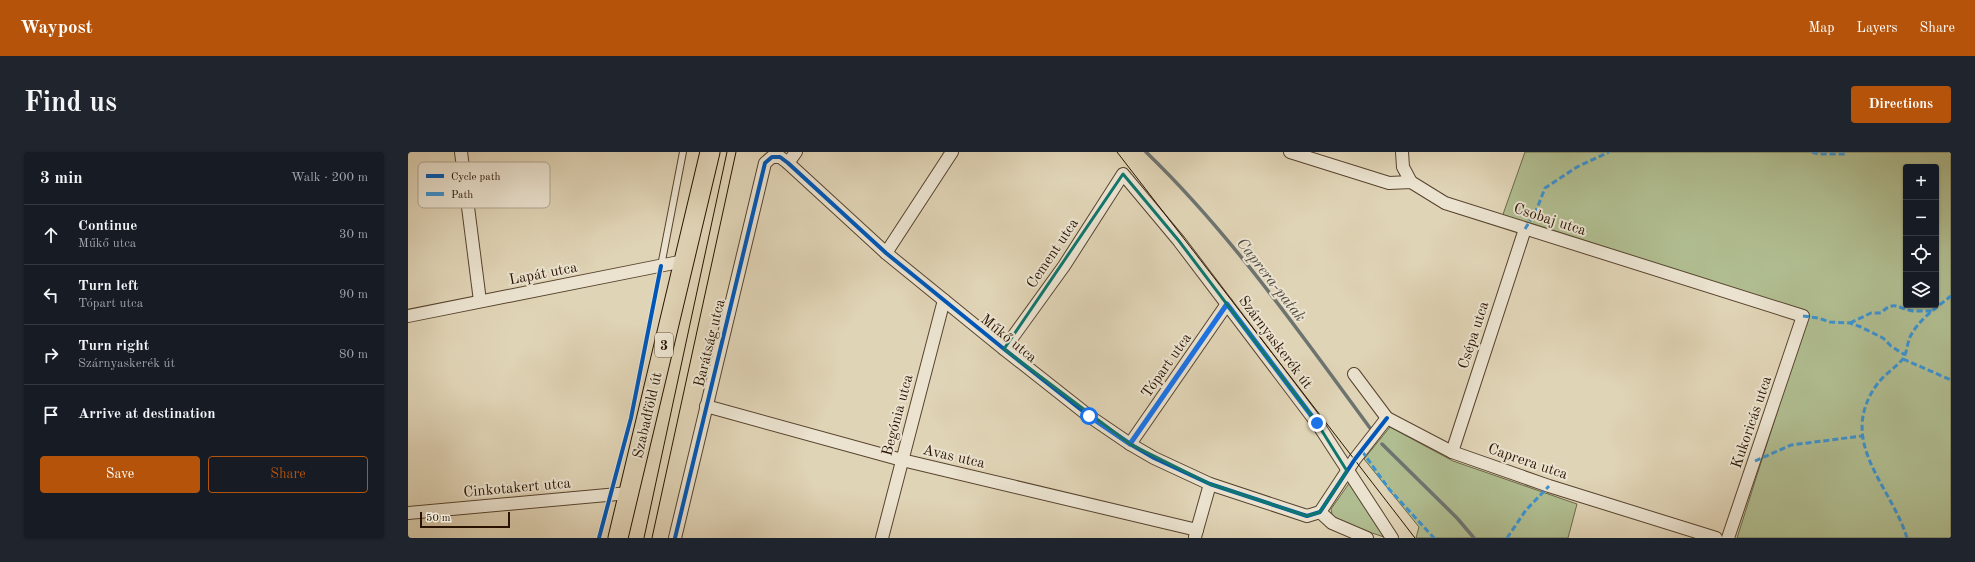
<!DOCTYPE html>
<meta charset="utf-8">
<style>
:root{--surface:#171b24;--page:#20242c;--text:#f1f3f6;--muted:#9ea1a6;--line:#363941;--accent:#b45309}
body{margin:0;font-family:"Old Standard TT",serif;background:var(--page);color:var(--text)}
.controls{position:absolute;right:12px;top:12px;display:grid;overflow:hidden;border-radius:4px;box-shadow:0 1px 3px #0004}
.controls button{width:36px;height:36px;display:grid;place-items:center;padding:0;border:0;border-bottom:1px solid var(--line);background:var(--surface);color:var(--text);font:20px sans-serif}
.scale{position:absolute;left:12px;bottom:10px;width:90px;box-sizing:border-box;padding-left:4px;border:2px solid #291300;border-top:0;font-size:11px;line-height:14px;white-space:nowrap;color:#291300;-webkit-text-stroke:3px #ebe3d0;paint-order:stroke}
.stop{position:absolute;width:12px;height:12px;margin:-9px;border:3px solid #1a73e8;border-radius:50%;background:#fff}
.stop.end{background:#1a73e8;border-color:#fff;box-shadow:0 1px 4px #0008}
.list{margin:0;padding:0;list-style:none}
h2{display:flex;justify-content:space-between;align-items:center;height:52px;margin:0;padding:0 16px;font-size:17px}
h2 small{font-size:13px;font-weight:400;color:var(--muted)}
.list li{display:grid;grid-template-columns:26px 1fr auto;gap:12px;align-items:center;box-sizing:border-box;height:60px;padding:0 16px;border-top:1px solid var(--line)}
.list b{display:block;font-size:15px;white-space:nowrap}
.list p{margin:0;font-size:13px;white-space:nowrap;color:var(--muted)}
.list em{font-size:13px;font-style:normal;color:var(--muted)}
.actions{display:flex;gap:8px;padding:12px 16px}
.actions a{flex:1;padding:9px 0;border:1px solid var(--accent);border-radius:4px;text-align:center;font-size:14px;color:var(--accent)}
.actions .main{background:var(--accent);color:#fff}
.icon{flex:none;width:22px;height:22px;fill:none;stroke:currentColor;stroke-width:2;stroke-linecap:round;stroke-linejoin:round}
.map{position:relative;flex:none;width:1543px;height:386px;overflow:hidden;border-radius:4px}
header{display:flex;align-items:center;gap:24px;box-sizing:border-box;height:56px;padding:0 20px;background:var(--accent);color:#fff}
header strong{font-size:19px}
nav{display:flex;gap:22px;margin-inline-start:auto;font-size:14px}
.intro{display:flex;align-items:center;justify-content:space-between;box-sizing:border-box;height:96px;padding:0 24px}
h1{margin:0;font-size:28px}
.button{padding:10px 18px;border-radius:4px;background:var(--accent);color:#fff;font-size:14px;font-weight:700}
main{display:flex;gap:24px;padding:0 24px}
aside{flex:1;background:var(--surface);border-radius:4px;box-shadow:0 1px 3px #0004}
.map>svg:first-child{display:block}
.green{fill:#b0bd90;stroke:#6c6848;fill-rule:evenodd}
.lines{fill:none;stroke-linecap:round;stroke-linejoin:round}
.stream{stroke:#6d7470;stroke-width:3.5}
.lane-casing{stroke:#57432e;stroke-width:8}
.street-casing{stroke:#57432e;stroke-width:14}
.primary-casing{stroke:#291300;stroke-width:21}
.lane{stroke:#ebe3d0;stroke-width:6}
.street{stroke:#ebe3d0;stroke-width:12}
.primary{stroke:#e0d4b6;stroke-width:19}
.tram{stroke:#291300;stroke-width:1}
.quiet{stroke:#3c92d0;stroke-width:3;stroke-dasharray:6 3;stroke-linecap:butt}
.cycleway-casing{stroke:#ebe3d0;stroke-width:6}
.cycleway{stroke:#0057b8;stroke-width:4}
.route{stroke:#1a73e8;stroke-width:5}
.marked{fill:none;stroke:#0f766e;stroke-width:3;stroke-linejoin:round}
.labels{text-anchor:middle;stroke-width:4;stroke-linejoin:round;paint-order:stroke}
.shield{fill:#ebe3d0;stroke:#63513e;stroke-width:1}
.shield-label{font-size:14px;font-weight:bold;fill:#291300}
.street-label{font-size:15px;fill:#291300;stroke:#ebe3d0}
.water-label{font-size:16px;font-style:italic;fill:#514c41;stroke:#ebe3d0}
.key{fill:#ebe3d0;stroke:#b1a592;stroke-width:1}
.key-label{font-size:11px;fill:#291300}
</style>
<header>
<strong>Waypost</strong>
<nav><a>Map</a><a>Layers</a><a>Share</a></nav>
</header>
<div class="intro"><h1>Find us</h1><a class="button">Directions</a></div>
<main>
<aside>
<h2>3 min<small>Walk · 200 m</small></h2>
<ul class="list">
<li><svg class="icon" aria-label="ahead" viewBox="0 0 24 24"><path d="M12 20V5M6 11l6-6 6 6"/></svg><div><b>Continue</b><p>Műkő utca</p></div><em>30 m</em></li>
<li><svg class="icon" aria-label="left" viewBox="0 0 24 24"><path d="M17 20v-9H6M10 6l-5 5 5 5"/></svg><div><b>Turn left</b><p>Tópart utca</p></div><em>90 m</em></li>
<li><svg class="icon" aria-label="right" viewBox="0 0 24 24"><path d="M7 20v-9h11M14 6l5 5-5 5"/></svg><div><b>Turn right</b><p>Szárnyaskerék út</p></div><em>80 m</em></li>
<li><svg class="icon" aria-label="arrive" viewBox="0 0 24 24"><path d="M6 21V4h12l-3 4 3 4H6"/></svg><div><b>Arrive at destination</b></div></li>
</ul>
<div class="actions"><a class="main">Save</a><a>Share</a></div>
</aside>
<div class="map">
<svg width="1543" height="386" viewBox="0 0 1543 386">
<rect width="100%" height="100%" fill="#e0d4b6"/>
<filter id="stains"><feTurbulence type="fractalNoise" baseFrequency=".005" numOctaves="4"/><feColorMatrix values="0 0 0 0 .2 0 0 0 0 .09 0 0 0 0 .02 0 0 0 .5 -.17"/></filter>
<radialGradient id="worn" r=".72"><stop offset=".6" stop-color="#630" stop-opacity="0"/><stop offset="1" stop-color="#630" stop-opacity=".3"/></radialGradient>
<g class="green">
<path d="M1117 0H1543V386H1329L1398 169 1093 68ZM1498 15H1528V153H1498Z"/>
<polygon points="982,275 1045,309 1169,352 1160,386 1008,386 1011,375 956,307"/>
<polygon points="942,330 976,385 925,368 923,357"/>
</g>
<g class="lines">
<g class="stream">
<path d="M738 0C823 82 892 181 962 276"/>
<polyline points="974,292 1049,366 1066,386"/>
</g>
<defs>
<polyline id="lane" points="253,114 275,0"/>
<g id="street">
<polyline points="53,0 72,149"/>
<polyline points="882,0 981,31 1003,30 1037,51 1395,164 1320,386"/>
<polyline points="994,0 995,15 1003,30"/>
<polyline points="380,11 388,0"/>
<polyline points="478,101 544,0"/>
<polyline points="0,164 276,109"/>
<polyline points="596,197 656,114 715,22 771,89 909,271 984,386"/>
<polyline points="946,222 979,266 1044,300 1141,334 1308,386"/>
<polyline points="298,254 494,308 789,378"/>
<polyline points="722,292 819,152"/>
<polyline points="1044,300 1117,77"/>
<polyline points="912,360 924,371 959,386"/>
<polyline points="0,361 221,341"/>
<polyline points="787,385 802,332"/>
<polyline points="267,386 357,11 364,5 372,5 380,11 478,101 596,197 681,264 722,292 746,306 802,332 899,364 912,360 947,307 979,266"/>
<polyline points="474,386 536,148"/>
</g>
<polyline id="primary" points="210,386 302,0"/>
</defs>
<use href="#lane" class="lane-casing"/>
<use href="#street" class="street-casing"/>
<use href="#primary" class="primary-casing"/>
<use href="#lane" class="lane"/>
<use href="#street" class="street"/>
<use href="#primary" class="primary"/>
<g class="tram">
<polyline points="709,0 1007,386"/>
<polyline points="236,386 319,0"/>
<polyline points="244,386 328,0"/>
</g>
<g class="quiet">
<polyline points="1404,0 1410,2 1437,2"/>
<polyline points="1117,77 1128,59 1137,36 1169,15 1201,0"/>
<polyline points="1395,164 1410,166 1422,170 1442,171 1453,175 1475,186 1483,194 1497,203"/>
<path d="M1442 171 1463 161H1473C1487 147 1490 157 1505 159 1511 159 1518 159 1525 159"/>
<polyline points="1495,207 1543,228"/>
<polyline points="954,299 981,337 1026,386"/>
<polyline points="1347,309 1383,293 1454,284"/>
<polyline points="1099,386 1118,358 1141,334"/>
<path d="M1499 386C1483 333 1427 289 1470 231 1477 222 1487 216 1494 208 1499 202 1499 192 1502 185 1511 167 1528 156 1543 144"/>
</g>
<defs>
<g id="cycleway">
<polyline points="191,386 223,266 253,114"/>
<polyline points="267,386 357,11 364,5 372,5 380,11 478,101 596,197 681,264 722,292 746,306 802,332 899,364 912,360 947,307 979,266"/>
</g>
</defs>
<use href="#cycleway" class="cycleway-casing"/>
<use href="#cycleway" class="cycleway"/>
</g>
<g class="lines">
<polyline class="route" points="681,264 722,292 819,152 909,271"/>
</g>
<path class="marked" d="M715 22 771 89 909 271 939 319 912 360 899 364 802 332 722 292 596 197Z"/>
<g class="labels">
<rect class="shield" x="247" y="181" width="18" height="24" rx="3"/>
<g class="shield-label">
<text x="256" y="198">3</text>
</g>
<g class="street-label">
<text transform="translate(1142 67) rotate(18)" y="5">Csobaj utca</text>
<text transform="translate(644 101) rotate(-56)" y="5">Cement utca</text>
<text transform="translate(135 121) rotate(-11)" y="5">Lapát utca</text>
<text transform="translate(1065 183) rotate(-72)" y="5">Csépa utca</text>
<text transform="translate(601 186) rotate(39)" y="5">Műkő utca</text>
<text transform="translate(868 190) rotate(53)" y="5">Szárnyaskerék út</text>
<text transform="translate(301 191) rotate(-76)" y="5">Barátság utca</text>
<text transform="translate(758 213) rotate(-55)" y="5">Tópart utca</text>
<text transform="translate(239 263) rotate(-77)" y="5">Szabadföld út</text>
<text transform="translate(489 263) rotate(-75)" y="5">Begónia utca</text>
<text transform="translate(1343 270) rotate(-71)" y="5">Kukoricás utca</text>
<text transform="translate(546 304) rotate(13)" y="5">Avas utca</text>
<text transform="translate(1120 309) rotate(19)" y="5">Caprera utca</text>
<text transform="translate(109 335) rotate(-5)" y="5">Cinkotakert utca</text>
</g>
<g class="water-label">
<text transform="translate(864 127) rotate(52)" y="6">Caprera-patak</text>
</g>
</g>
<rect x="10" y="10" width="132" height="46" rx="6" class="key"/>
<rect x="18" y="22" width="18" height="4" fill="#0057b8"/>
<rect x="18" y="40" width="18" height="4" fill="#3c92d0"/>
<g class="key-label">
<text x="43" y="28">Cycle path</text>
<text x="43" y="46">Path</text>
</g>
<rect width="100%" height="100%" filter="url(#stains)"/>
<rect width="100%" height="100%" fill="url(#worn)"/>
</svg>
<div class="controls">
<button>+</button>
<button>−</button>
<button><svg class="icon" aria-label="locate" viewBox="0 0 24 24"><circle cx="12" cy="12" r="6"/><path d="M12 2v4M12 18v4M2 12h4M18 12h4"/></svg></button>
<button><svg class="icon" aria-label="layers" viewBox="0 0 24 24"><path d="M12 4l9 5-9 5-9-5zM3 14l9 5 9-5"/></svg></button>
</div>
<div class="scale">50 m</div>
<div class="stop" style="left:681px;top:264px"></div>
<div class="stop end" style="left:909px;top:271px"></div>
</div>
</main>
